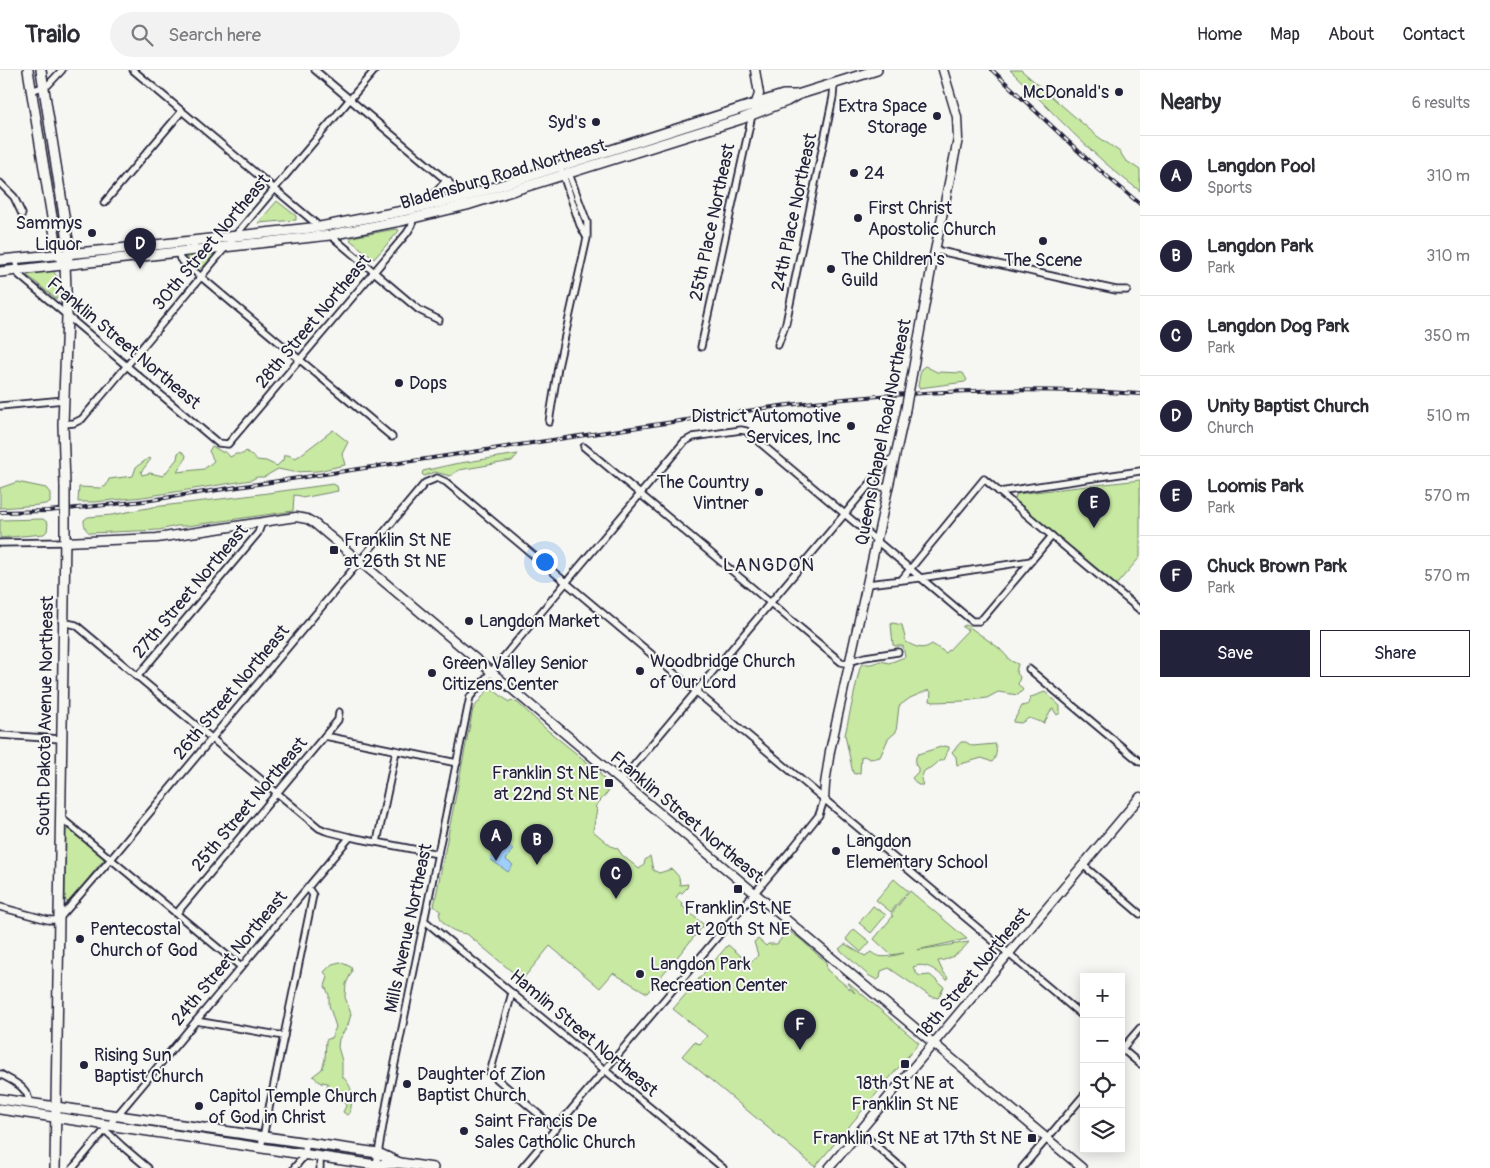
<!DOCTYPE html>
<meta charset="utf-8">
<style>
:root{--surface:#fff;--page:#f2f2f3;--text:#2b2b33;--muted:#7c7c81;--line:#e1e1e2;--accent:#22223b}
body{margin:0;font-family:Pangolin,sans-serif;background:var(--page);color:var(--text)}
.controls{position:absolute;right:15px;bottom:15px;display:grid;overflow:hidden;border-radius:0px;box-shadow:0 2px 12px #0003}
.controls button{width:45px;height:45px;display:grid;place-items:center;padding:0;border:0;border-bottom:1px solid var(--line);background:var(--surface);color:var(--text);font:25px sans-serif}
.you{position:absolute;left:544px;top:491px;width:18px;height:18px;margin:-12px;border:4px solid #fff;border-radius:50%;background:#1a73e8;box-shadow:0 0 0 8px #1a73e833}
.badge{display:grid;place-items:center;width:32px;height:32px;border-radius:50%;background:var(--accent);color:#fff;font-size:16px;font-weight:700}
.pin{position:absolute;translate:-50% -41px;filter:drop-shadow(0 1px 2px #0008)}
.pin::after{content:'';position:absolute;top:26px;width:18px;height:15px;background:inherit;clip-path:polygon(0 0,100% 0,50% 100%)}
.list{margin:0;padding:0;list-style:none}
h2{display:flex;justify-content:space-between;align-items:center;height:65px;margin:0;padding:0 20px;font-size:21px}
h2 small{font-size:16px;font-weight:400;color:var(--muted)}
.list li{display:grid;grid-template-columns:32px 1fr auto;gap:15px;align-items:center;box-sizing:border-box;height:80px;padding:0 20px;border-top:1px solid var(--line)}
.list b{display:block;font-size:19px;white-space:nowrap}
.list p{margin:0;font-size:16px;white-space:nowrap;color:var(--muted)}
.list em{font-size:16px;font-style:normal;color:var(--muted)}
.actions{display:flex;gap:10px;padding:15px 20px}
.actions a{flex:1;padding:11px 0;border:1px solid var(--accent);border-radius:0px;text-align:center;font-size:18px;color:var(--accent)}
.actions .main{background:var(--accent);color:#fff}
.icon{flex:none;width:28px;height:28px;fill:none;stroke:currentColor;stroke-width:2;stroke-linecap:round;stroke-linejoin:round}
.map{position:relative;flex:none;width:1140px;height:1098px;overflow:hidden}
header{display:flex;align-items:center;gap:30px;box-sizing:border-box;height:70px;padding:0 25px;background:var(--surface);border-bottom:1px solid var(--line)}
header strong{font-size:24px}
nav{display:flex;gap:28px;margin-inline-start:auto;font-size:18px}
.search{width:350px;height:45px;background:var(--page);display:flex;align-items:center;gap:12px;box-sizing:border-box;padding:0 18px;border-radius:28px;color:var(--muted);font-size:19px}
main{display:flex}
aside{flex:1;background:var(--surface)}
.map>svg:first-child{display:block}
.green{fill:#c7e9a2;stroke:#74866e}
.water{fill:#a1cffc;stroke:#6e8aaf}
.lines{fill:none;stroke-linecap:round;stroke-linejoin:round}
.minor-casing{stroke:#22223b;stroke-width:9}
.tertiary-casing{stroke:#22223b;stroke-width:11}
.primary-casing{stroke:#22223b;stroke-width:12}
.minor{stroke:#f6f6f2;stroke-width:5.5}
.tertiary{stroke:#f6f6f2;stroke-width:8}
.primary{stroke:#f6f6f2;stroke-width:9}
.rail-casing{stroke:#22223b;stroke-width:4}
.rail{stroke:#f6f6f2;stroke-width:2;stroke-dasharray:5.5;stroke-linecap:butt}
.tertiary-bridge-casing{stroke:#22223b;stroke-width:11;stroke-linecap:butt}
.primary-bridge-casing{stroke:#22223b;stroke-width:12;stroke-linecap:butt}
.tertiary-bridge{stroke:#f6f6f2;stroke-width:8}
.primary-bridge{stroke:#f6f6f2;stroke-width:9}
.poi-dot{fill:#22223b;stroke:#f6f6f2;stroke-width:2}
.labels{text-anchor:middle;stroke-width:4;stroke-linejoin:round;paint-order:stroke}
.poi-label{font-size:18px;fill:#22223b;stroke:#f6f6f2;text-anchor:start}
.street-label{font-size:18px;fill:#22223b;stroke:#f6f6f2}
.neighbourhood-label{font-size:19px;letter-spacing:1px;fill:#22223b;stroke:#f6f6f2}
</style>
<header>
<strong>Trailo</strong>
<div class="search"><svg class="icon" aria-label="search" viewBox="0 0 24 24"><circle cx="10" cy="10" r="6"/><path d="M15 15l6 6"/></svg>Search here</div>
<nav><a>Home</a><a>Map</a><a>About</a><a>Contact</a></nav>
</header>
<main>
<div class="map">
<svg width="1140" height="1098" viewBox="0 0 1140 1098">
<rect width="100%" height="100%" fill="#f6f6f2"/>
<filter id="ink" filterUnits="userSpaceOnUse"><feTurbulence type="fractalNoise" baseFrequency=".02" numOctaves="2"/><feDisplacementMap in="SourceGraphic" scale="10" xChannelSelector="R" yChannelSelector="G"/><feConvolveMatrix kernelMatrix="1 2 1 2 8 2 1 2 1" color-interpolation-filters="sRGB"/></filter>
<g filter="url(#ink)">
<g class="green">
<path d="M1010 0H1021L1097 66 1120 82 1125 90 1140 100V121C1092 86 1052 41 1010 0Z"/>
<polygon points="277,131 296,146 296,150 258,153"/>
<polygon points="396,159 399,160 398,162 374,189 350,170 352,167"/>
<polygon points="212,182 213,186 201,199 186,187 189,185"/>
<polygon points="52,200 57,206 57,226 56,229 27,205 28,203"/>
<polygon points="925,296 937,302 963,303 967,310 965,312 919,318 918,316 921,299"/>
<polygon points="333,360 348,372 342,384 345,395 318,401 293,402 278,399 264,407 257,407 251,410 143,427 94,432 78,432 79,417 101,418 106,416 109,409 133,406 136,397 149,388 151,389 141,402 142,405 150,403 163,406 177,389 178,383 181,381 186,385 185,390 177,402 204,399 214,391 209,381 212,376 222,382 226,382 230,387 236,384 243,384 246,381 257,390 266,391 277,396 283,390 284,385 288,385 295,388 299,386"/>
<polygon points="518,384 512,391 459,400 450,406 435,402 424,406 422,404 423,401 454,394"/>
<polygon points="1140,410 1140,487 1116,515 1015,430 1015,428 1017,424"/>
<polygon points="17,412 46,418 50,423 50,433 39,435 0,438 0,418"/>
<path d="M333 414 337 416 338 421 302 428 301 426 294 425 293 441 187 456H177L159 460 90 463C85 460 84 455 84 450L88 447 112 445 153 437 246 426Z"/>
<polygon points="43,449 48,453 47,461 44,464 0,468 0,450"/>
<path d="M893 553 902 555 906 572C916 577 922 581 932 574L946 583 968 560 962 557 965 555 968 556 999 578 1011 591 1018 594 1016 602 1020 607 1018 614 1023 620 1018 625 998 622 987 628 964 631 934 632 930 631 931 622 929 620 910 628 899 636 896 662 888 669 880 687 870 689 864 686 861 687 860 703 855 704 853 703 845 665 860 597 862 594H871L881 591 889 593 905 587 903 576H896L893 575 891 554Z"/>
<path d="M490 617 509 632 511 630 518 633 546 659 599 702 607 714 611 718 595 737 597 739 593 761 611 776 618 779 622 785 639 799 644 795 645 790 650 786 653 800 659 803 672 799 679 807 680 815 688 814 687 818 682 823H679L676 828 683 834 682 836 704 855 647 923 613 903 600 918 550 876 522 910 467 864C455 863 441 856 439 843L441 842 434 836 473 639Z"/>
<polygon points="1045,622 1060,636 1060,643 1057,645 1053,639 1052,639 1044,653 1029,648 1021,653 1013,652 1022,636 1029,634 1031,627"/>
<path d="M961 672H966L972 676 995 674C998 679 996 688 992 692L982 688 957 695 956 687 952 682Z"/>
<polygon points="944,676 949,677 949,679 943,690 939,691 935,695 924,701 921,709 923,715 918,715 912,708 918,702 918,698 915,694 916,687 918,684"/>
<polygon points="68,759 103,787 104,789 70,831 67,832 65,829 66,761"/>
<polygon points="894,809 908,821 891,842 876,830"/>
<path d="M910 821 967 869 917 880 969 872C961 882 951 890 938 891L942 900 948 908 947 910C938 902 926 891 913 897L916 903 920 906 930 905 944 917 938 928 930 926 889 898 881 901 880 908 877 910 868 905 839 879 845 874 865 886 871 882C879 890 893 886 904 883L891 885 874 869 893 846 891 844Z"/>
<polygon points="873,836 886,845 871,863 859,853"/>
<polygon points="854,859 870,872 861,882 846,869"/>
<polygon points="790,862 799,868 826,892 827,900 855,923 848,913 849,913 919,973 815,1097 682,986 694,972 700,974 707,966 673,939 728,875 748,892 755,889 758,885 754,872 758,869 766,876 768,874 777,874 784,865"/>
<path d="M340 892 351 897 352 901 346 914 345 927 351 944 348 955 339 969 338 977 342 991V1006C354 1018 353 1026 350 1043L347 1045 343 1042 346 1036 344 1032 333 1026 326 1017H327L328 1013 322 1012V1014L313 1006 322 999 325 989 326 970 331 968 336 957 329 935V925L325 916 328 907 324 902 332 894Z"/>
</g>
<polygon class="water" points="503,772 513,779 506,790 513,795 508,802 490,789"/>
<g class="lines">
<defs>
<g id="minor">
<polyline points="133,0 320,157"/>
<polyline points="315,0 454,117 465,128"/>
<polyline points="31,21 48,15 62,0"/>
<polyline points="560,96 580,155 586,166"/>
<polyline points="0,113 14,127 22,144"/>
<polyline points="104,133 182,41"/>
<polyline points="329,164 419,240 439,250"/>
<polyline points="935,180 1065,209 1116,220 1127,220"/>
<polyline points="178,181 180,189 194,201 392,367"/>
<polyline points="15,188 19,205 218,373 228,374 407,163 412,155 413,146"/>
<polyline points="778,275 786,253 833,27 834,14"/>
<polyline points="701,277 752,45"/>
<polyline points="0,336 64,330"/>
<polyline points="549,352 558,297 587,168 587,152 568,101"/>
<path d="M63 354 74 353 82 349C180 233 276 115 375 0"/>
<polyline points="584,377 841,592 845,593 865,587 898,582"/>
<polyline points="869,415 890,390"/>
<polyline points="999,422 1140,401"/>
<polyline points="0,473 65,472"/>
<polyline points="902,509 984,409 1140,540"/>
<polyline points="867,514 920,508 1031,491"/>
<polyline points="62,552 76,555 319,758 326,761 350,767 438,784"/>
<polyline points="1029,599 1140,692"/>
<polyline points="137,607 258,463 262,452"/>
<polyline points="0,665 61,669"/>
<polyline points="325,666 457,693"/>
<polyline points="621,711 869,415 888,418"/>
<polyline points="60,747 241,897"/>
<polyline points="377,772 396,681"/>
<polyline points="1083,795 1140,844"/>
<polyline points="0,837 48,850 58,850 111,789 425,413 437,408 446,412 1084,947"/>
<polyline points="176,844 338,650 339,642"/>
<polyline points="425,851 723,1098"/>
<polyline points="512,923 490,1003 556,1059"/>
<polyline points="196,951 284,966"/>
<polyline points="1121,978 1140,994"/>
<polyline points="1121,980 1140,958"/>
<path d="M0 1004C12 1011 29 1017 29 1033"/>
<polyline points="105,1060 122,1076 148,1098"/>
<polyline points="859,1061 902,1098"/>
<polyline points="261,1077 313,825 308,818"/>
<polyline points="376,1095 387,1032 470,627 684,372 693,367 741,360 746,361 972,551 979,551 983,548 1052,466"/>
<polyline points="73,1098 350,767"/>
<polyline points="294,1098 305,1085 306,1073"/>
<polyline points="320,1098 320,1087"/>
<polyline points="522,1098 791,780 819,745 824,730"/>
<polyline points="1022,1098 1084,1025"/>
</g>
<g id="tertiary">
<polyline points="754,38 759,24 755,0"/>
<polyline points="911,310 931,200 958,69 957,47 943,0"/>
<polyline points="65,472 157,468 296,447 307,449 314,453 1082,1098"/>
<polyline points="824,730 825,714 830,681 905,342"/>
<polyline points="829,1098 1140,727"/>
</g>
<g id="primary">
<polyline points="28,0 58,184 61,189"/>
<polyline points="41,0 70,183 65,194 67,246 63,354 65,416"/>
<polyline points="426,136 447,112"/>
<polyline points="0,190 109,180 320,157 403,141 464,127 783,25 797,25"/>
<polyline points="0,202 330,165 405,150 467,135 741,49 787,31 797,25 877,0"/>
<polyline points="0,1029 378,1083 400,1093"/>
<polyline points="0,1039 376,1095 400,1093 433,1098"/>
<polyline points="55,1098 65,467"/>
</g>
</defs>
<use href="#minor" class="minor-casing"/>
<use href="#tertiary" class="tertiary-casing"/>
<use href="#primary" class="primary-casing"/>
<use href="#minor" class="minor"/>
<use href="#tertiary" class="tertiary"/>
<use href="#primary" class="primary"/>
<defs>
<g id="rail">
<polyline points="992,0 1090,92 1140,134"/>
<path d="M0 442 48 441 144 431 780 336C900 321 1019 316 1140 324"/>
</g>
</defs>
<use href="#rail" class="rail-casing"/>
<use href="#rail" class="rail"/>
<defs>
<polyline id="tertiary-bridge" points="905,342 911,310"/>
<polyline id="primary-bridge" points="65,467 65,416"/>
</defs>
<use href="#tertiary-bridge" class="tertiary-bridge-casing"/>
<use href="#primary-bridge" class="primary-bridge-casing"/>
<use href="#tertiary-bridge" class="tertiary-bridge"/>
<use href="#primary-bridge" class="primary-bridge"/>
</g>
</g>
<g class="poi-dot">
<circle cx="1119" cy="22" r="5"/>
<circle cx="937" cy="46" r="5"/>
<circle cx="596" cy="52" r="5"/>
<circle cx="854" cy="103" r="5"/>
<circle cx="858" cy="148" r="5"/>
<circle cx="92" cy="163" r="5"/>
<circle cx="1043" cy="171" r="5"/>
<circle cx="831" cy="199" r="5"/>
<circle cx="399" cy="313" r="5"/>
<circle cx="851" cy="356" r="5"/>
<circle cx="759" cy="422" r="5"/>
<rect x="329" y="475" width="10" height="10" rx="2.5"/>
<circle cx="469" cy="551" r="5"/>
<circle cx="640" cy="601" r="5"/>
<circle cx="432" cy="603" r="5"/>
<rect x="604" y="708" width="10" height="10" rx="2.5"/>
<circle cx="836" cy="781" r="5"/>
<rect x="733" y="814" width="10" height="10" rx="2.5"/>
<circle cx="80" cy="869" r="5"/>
<circle cx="640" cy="904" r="5"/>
<rect x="900" y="989" width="10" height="10" rx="2.5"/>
<circle cx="84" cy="995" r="5"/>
<circle cx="407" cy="1014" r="5"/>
<circle cx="199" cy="1036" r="5"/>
<circle cx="464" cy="1061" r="5"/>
<rect x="1027" y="1063" width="10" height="10" rx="2.5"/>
</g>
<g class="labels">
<g class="poi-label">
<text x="1109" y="28" text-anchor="end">McDonald's</text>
<text x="927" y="42" text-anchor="end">Extra Space<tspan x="927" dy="21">Storage</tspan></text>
<text x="586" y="58" text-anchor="end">Syd's</text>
<text x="864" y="109">24</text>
<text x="868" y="144">First Christ<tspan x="868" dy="21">Apostolic Church</tspan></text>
<text x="82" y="159" text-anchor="end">Sammys<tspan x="82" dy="21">Liquor</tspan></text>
<text x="841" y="195">The Children's<tspan x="841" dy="21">Guild</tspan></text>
<text x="1043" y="196" text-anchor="middle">The Scene</text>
<text x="409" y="319">Dops</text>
<text x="841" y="352" text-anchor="end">District Automotive<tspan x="841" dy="21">Services, Inc</tspan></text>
<text x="749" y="418" text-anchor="end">The Country<tspan x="749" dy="21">Vintner</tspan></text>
<text x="344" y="476">Franklin St NE<tspan x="344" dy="21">at 26th St NE</tspan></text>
<text x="479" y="557">Langdon Market</text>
<text x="650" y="597">Woodbridge Church<tspan x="650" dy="21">of Our Lord</tspan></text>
<text x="442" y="599">Green Valley Senior<tspan x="442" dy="21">Citizens Center</tspan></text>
<text x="599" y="709" text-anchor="end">Franklin St NE<tspan x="599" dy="21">at 22nd St NE</tspan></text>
<text x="846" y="777">Langdon<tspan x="846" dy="21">Elementary School</tspan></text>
<text x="738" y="844" text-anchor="middle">Franklin St NE<tspan x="738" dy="21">at 20th St NE</tspan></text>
<text x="90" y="865">Pentecostal<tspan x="90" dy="21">Church of God</tspan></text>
<text x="650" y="900">Langdon Park<tspan x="650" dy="21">Recreation Center</tspan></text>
<text x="94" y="991">Rising Sun<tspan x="94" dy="21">Baptist Church</tspan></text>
<text x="417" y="1010">Daughter of Zion<tspan x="417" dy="21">Baptist Church</tspan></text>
<text x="905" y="1019" text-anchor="middle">18th St NE at<tspan x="905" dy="21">Franklin St NE</tspan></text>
<text x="209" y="1032">Capitol Temple Church<tspan x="209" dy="21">of God in Christ</tspan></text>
<text x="474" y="1057">Saint Francis De<tspan x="474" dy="21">Sales Catholic Church</tspan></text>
<text x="1022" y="1074" text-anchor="end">Franklin St NE at 17th St NE</text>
</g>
<g class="street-label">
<text transform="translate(503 104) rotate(-16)" y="6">Bladensburg Road Northeast</text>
<text transform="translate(794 142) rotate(-78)" y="6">24th Place Northeast</text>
<text transform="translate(712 152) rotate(-78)" y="6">25th Place Northeast</text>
<text transform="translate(211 172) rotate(-50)" y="6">30th Street Northeast</text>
<text transform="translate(313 251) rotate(-50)" y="6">28th Street Northeast</text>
<text transform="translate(124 273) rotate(40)" y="6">Franklin Street Northeast</text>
<text transform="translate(883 362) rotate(-79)" y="6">Queens Chapel Road Northeast</text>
<text transform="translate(190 521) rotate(-50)" y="6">27th Street Northeast</text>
<text transform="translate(231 622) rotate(-50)" y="6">26th Street Northeast</text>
<text transform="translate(45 646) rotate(-89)" y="6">South Dakota Avenue Northeast</text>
<text transform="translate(249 734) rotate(-50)" y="6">25th Street Northeast</text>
<text transform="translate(687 747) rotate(40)" y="6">Franklin Street Northeast</text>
<text transform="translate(408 858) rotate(-78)" y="6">Mills Avenue Northeast</text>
<text transform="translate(229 888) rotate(-50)" y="6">24th Street Northeast</text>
<text transform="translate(973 903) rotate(-50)" y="6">18th Street Northeast</text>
<text transform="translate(584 963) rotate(40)" y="6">Hamlin Street Northeast</text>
</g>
<g class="neighbourhood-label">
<text x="769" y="501">LANGDON</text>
</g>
</g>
</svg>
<div class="controls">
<button>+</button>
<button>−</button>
<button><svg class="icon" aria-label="locate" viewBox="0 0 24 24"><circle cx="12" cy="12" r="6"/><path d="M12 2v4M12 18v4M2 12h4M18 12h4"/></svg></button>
<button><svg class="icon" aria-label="layers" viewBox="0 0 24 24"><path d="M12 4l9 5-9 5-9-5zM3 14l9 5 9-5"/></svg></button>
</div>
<div class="you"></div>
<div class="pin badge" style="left:496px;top:791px">A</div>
<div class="pin badge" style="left:537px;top:795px">B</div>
<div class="pin badge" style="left:616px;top:829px">C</div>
<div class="pin badge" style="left:140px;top:199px">D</div>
<div class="pin badge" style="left:1094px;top:458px">E</div>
<div class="pin badge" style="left:800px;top:980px">F</div>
</div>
<aside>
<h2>Nearby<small>6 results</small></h2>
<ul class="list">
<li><span class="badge">A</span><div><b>Langdon Pool</b><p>Sports</p></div><em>310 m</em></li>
<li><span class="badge">B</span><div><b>Langdon Park</b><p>Park</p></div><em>310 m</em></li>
<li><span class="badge">C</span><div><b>Langdon Dog Park</b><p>Park</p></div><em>350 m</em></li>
<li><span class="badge">D</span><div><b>Unity Baptist Church</b><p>Church</p></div><em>510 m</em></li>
<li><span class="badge">E</span><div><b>Loomis Park</b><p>Park</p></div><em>570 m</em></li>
<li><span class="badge">F</span><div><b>Chuck Brown Park</b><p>Park</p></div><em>570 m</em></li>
</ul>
<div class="actions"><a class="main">Save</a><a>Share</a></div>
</aside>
</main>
